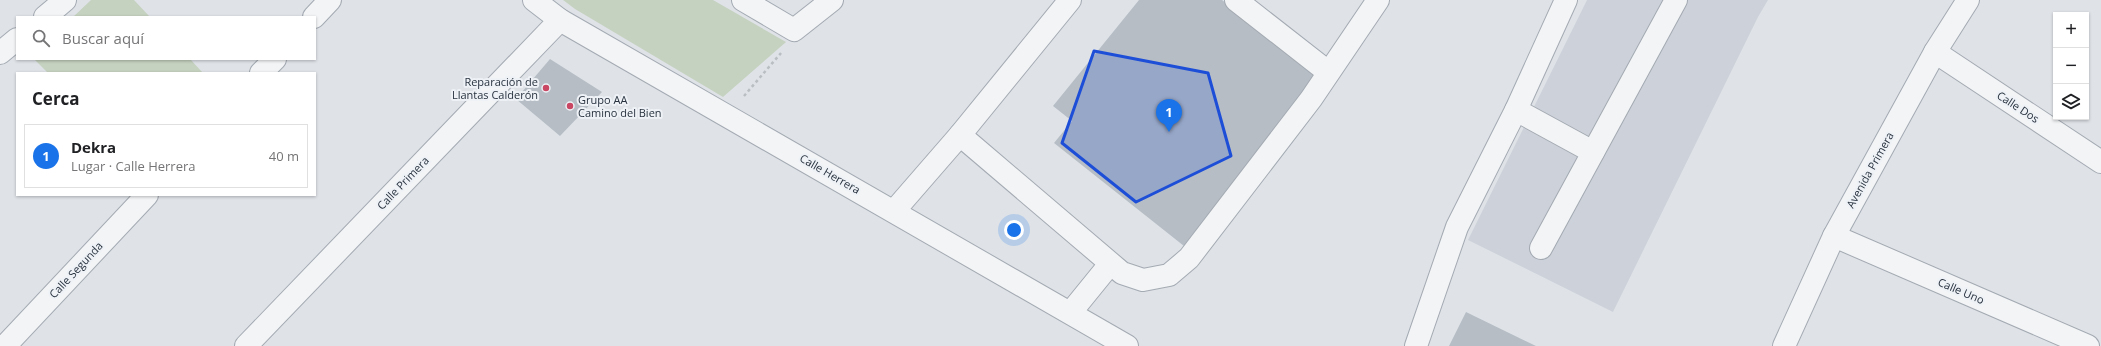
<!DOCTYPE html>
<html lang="es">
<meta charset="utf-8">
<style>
:root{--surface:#fff;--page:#f6f6f6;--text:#202124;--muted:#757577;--line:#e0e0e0;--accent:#1a73e8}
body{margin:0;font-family:"Open Sans",sans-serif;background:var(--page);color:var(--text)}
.controls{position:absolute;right:12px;top:12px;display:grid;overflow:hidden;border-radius:0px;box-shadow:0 1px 3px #0004}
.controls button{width:36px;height:36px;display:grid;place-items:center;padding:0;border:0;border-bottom:1px solid var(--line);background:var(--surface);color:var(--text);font:20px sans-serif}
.you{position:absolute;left:1014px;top:230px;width:14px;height:14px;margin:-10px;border:3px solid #fff;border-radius:50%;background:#1a73e8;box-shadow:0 0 0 6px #1a73e833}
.badge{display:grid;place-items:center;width:26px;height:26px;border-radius:50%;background:var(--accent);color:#fff;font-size:13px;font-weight:700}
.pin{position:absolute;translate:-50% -33px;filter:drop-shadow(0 1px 2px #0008)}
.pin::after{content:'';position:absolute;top:21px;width:14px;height:12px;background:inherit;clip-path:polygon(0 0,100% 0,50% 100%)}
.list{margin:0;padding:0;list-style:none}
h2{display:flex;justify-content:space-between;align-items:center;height:52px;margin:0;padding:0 16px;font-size:17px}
h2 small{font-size:13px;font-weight:400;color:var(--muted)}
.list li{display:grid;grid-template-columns:26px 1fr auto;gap:12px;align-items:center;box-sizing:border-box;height:64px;margin:0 8px 8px;padding:0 8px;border:1px solid var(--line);border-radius:0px}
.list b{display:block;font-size:15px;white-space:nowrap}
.list p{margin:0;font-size:13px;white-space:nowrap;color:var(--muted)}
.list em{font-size:13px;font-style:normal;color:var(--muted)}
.icon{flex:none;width:22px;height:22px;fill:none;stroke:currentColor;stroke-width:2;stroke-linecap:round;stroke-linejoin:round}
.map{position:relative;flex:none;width:2101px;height:346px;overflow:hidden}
.search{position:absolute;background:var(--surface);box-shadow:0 1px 3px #0004;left:16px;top:16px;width:300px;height:44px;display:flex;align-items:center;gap:10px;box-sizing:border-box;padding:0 14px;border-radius:0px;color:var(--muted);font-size:15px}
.panel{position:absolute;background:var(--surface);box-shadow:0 1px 3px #0004;left:16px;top:72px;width:300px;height:124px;border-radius:0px}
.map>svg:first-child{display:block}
.built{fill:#cdd2da}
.green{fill:#c6d2c0}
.building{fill:#b6bdc5}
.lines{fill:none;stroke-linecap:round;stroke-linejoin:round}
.minor-casing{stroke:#a4aab2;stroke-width:24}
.path{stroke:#b9bec3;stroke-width:2.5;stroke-dasharray:3 3;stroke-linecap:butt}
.minor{stroke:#f2f4f6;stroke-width:22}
.marked{fill:#1d4ed8;fill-opacity:0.2;stroke:#1d4ed8;stroke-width:3;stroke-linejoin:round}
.poi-dot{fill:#ca4764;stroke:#eef2f6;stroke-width:1.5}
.labels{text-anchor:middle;stroke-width:4;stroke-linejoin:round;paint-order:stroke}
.poi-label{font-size:11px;fill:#28323f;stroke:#eef2f6;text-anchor:end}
.street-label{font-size:11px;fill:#28323f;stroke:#eef2f6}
</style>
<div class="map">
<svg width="2101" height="346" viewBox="0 0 2101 346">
<rect width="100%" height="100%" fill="#dfe3e8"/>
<polygon class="built" points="1587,0 1768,0 1758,17 1613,312 1468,240"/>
<g class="green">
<polygon points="91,0 134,0 150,17 73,17"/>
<polygon points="563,0 713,0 786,42 723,97 575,9"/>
<polygon points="34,59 190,59 203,73 48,73"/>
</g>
<g class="building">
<polygon points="1139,0 1222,0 1320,78 1184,246 1054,143 1072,121 1053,106"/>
<polygon points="550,59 602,92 560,136 516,99"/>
<polygon points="1466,312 1536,346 1449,346"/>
</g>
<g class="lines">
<defs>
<g id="minor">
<polyline points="534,0 560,20 1127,346"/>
<polyline points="743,0 794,30 832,0"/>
<polyline points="1236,0 1328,72"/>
<polyline points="45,17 65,0"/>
<polyline points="314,17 330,0"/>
<polyline points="1935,52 2101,162"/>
<polyline points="0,53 17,39"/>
<polyline points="261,73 275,59"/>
<polyline points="1516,110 1593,152"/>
<polyline points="960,135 1122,273 1143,280 1169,275 1189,258 1311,99 1378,0"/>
<polyline points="894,211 960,135 1070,0"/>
<polyline points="1834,236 2088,346"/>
<polyline points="1541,248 1676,0"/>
<polyline points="1071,312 1110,264"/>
<polyline points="5,346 147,195"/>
<polyline points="246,346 560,20"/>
<polyline points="1416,346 1457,227 1516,110 1566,0"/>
<polyline points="1784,346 1834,236 1935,52 1968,0"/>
</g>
</defs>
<use href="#minor" class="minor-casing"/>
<polyline class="path" points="744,96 781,53"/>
<use href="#minor" class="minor"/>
</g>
<path class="marked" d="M1094 51 1208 73 1231 156 1136 202 1062 143Z"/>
<g class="poi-dot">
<circle cx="546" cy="88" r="4"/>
<circle cx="570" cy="106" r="4"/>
</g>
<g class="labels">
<g class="poi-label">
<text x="538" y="86">Reparación de<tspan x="538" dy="13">Llantas Calderón</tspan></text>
<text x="578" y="104" text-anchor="start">Grupo AA<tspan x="578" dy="13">Camino del Bien</tspan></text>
</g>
<g class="street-label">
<text transform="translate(2018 107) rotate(33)" y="4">Calle Dos</text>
<text transform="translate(1870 170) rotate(-61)" y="4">Avenida Primera</text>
<text transform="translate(830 174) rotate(30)" y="4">Calle Herrera</text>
<text transform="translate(403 183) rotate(-46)" y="4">Calle Primera</text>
<text transform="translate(76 270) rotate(-47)" y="4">Calle Segunda</text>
<text transform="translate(1961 291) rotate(23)" y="4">Calle Uno</text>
</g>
</g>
</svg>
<div class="controls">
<button>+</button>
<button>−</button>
<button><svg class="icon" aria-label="layers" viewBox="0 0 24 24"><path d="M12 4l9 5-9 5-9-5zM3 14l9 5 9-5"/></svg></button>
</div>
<div class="you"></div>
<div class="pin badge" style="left:1169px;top:132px">1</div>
<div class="search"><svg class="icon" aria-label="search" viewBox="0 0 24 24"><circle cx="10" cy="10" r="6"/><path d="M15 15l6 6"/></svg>Buscar aquí</div>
<section class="panel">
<h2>Cerca<small></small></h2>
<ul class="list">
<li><span class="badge">1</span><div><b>Dekra</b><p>Lugar · Calle Herrera</p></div><em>40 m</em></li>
</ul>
</section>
</div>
